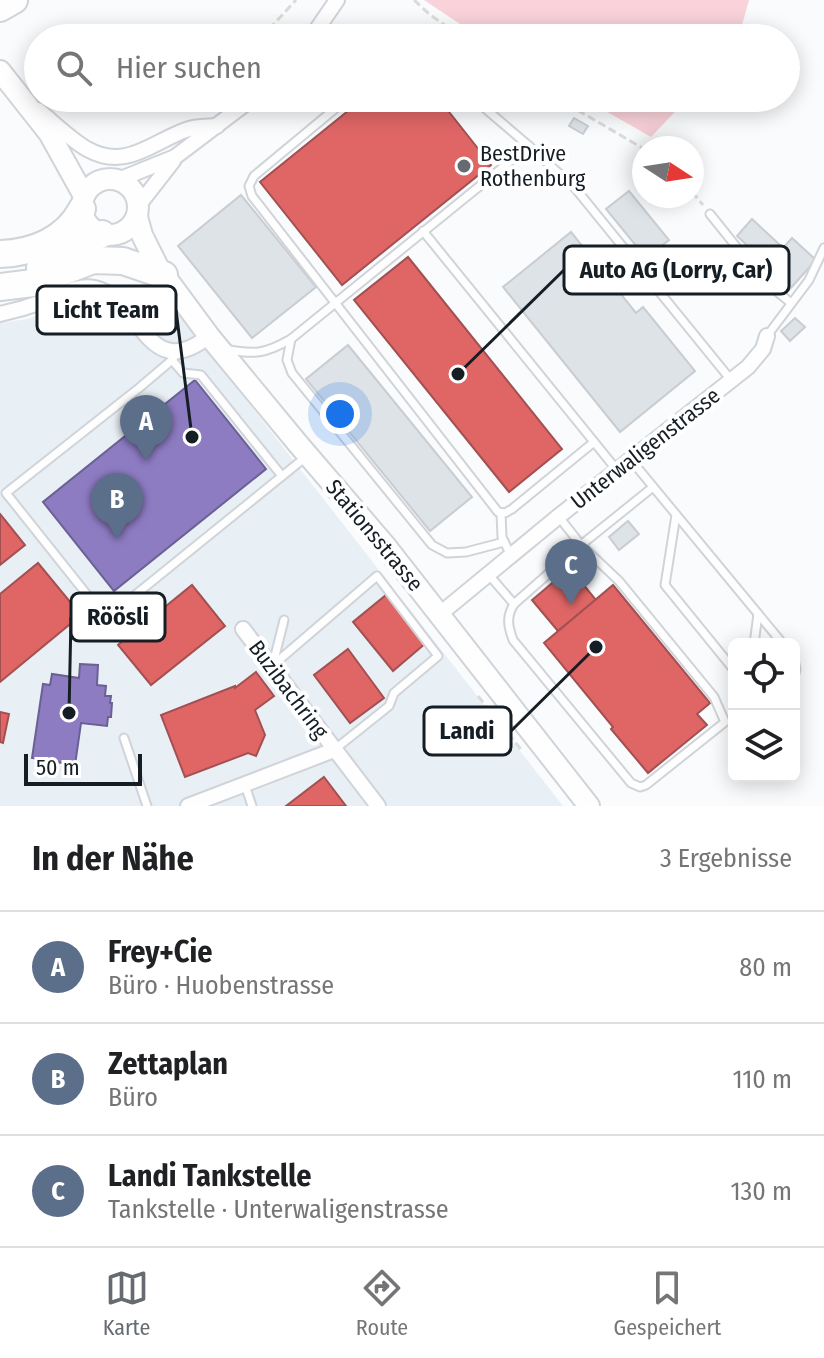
<!DOCTYPE html>
<html lang="de">
<meta charset="utf-8">
<style>
:root{--surface:#fff;--page:#f2f2f2;--text:#202124;--muted:#757577;--line:#e0e0e0;--accent:#656b71}
body{margin:0;font-family:"Fira Sans Condensed",sans-serif;background:var(--page);color:var(--text)}
.controls{position:absolute;right:24px;bottom:24px;display:grid;overflow:hidden;border-radius:12px;box-shadow:0 4px 20px #0003}
.controls button{width:72px;height:72px;display:grid;place-items:center;padding:0;border:0;border-bottom:2px solid var(--line);background:var(--surface);color:var(--text);font:40px sans-serif}
.compass{position:absolute;left:632px;top:136px;width:72px;height:72px;border-radius:50%;background:var(--surface);box-shadow:0 4px 20px #0003;rotate:102deg}
.scale{position:absolute;left:24px;bottom:20px;width:118px;box-sizing:border-box;padding-left:8px;border:4px solid #161e25;border-top:0;font-size:22px;line-height:28px;white-space:nowrap;color:#161e25;-webkit-text-stroke:6px #fff;paint-order:stroke}
.you{position:absolute;left:340px;top:414px;width:28px;height:28px;margin:-20px;border:6px solid #fff;border-radius:50%;background:#1a73e8;box-shadow:0 0 0 12px #1a73e833}
.badge{display:grid;place-items:center;width:52px;height:52px;border-radius:50%;background:var(--accent);color:#fff;font-size:26px;font-weight:700}
.pin{position:absolute;translate:-50% -66px;filter:drop-shadow(0 2px 4px #0008)}
.pin::after{content:'';position:absolute;top:42px;width:28px;height:24px;background:inherit;clip-path:polygon(0 0,100% 0,50% 100%)}
.list{margin:0;padding:0;list-style:none}
h2{display:flex;justify-content:space-between;align-items:center;height:104px;margin:0;padding:0 32px;font-size:34px}
h2 small{font-size:26px;font-weight:400;color:var(--muted)}
.list li{display:grid;grid-template-columns:52px 1fr auto;gap:24px;align-items:center;box-sizing:border-box;height:112px;padding:0 32px;border-top:2px solid var(--line)}
.list b{display:block;font-size:30px;white-space:nowrap}
.list p{margin:0;font-size:26px;white-space:nowrap;color:var(--muted)}
.list em{font-size:26px;font-style:normal;color:var(--muted)}
.icon{flex:none;width:44px;height:44px;fill:none;stroke:currentColor;stroke-width:2;stroke-linecap:round;stroke-linejoin:round}
.map{position:relative;flex:none;width:824px;height:806px;overflow:hidden}
.search{position:absolute;background:var(--surface);box-shadow:0 4px 20px #0003;left:24px;right:24px;top:24px;height:88px;display:flex;align-items:center;gap:20px;box-sizing:border-box;padding:0 28px;border-radius:44px;color:var(--muted);font-size:30px}
.sheet{height:440px;background:var(--surface)}
nav{display:flex;justify-content:space-around;align-items:center;box-sizing:border-box;height:112px;border-top:2px solid var(--line);background:var(--surface);font-size:22px;color:var(--muted)}
nav a{display:grid;justify-items:center;gap:4px}
nav .on{color:var(--accent)}
.map>svg:first-child{display:block}
.built{fill:#e8eff5}
.green{fill:#f9d2da}
.shops{fill:#e06666;stroke:#a35052;stroke-width:2}
.offices{fill:#8e7cc3;stroke:#6a6094;stroke-width:2}
.building{fill:#dee3e7;stroke:#c9cdd2;stroke-width:2}
.lines{fill:none;stroke-linecap:round;stroke-linejoin:round}
.service-casing{stroke:#d0d4d9;stroke-width:11}
.minor-casing{stroke:#d0d4d9;stroke-width:18}
.secondary-casing{stroke:#d0d4d9;stroke-width:24}
.motorway-casing{stroke:#d0d4d9;stroke-width:30}
.path{stroke:#dadbdb;stroke-width:3;stroke-dasharray:8 4;stroke-linecap:butt}
.service{stroke:#fefeff;stroke-width:7}
.minor{stroke:#fefeff;stroke-width:14}
.secondary{stroke:#fefeff;stroke-width:20}
.motorway{stroke:#fefeff;stroke-width:26}
.poi-dot{fill:#656b71;stroke:#fff;stroke-width:3}
.labels{text-anchor:middle;stroke-width:8;stroke-linejoin:round;paint-order:stroke}
.poi-label{font-size:22px;fill:#161e25;stroke:#fff;text-anchor:start}
.street-label{font-size:22px;fill:#161e25;stroke:#fff}
.leader{fill:none;stroke:#161e25;stroke-width:3}
.callout-dot{fill:#161e25;stroke:#fff;stroke-width:3}
.callout{fill:#fff;stroke:#161e25;stroke-width:3}
.callout-label{font-size:24px;text-anchor:middle;font-weight:bold;fill:#161e25}
</style>
<div class="map">
<svg width="824" height="806" viewBox="0 0 824 806">
<rect width="100%" height="100%" fill="#f9fbfd"/>
<polygon class="built" points="117,285 173,306 563,806 0,806 0,323 27,319"/>
<g class="green">
<polygon points="424,0 749,0 740,32 736,38 481,38"/>
<polygon points="583,98 688,98 651,137"/>
</g>
<g class="shops">
<polygon points="364,98 438,98 491,165 342,285 260,182"/>
<polygon points="408,257 562,449 509,492 354,300"/>
<polygon points="0,514 25,545 0,565"/>
<polygon points="38,563 81,615 0,682 0,594"/>
<polygon points="570,568 596,600 558,631 532,600"/>
<polygon points="192,585 225,626 151,685 118,645"/>
<polygon points="613,585 710,703 697,714 707,725 648,773 611,729 613,727 544,643"/>
<polygon points="386,595 426,643 393,671 353,622"/>
<polygon points="348,649 384,698 350,723 314,675"/>
<polygon points="256,672 274,696 255,710 265,735 256,756 248,753 185,777 161,715 235,686 235,688"/>
<polygon points="0,712 9,714 3,743 0,742"/>
<polygon points="324,777 346,806 286,806"/>
</g>
<g class="offices">
<polygon points="195,380 266,469 114,591 43,502"/>
<polygon points="80,664 98,665 97,685 106,686 105,696 111,696 110,703 112,703 111,717 108,717 107,726 81,723 75,765 32,758 43,684 50,685 52,674 79,678"/>
</g>
<g class="building">
<polygon points="574,118 588,126 583,134 569,126"/>
<polygon points="629,191 669,240 646,258 606,209"/>
<polygon points="241,195 316,287 252,338 178,246"/>
<polygon points="752,219 780,245 765,262 737,236"/>
<polygon points="571,232 636,313 643,307 695,371 620,432 503,287"/>
<polygon points="792,238 816,260 789,290 765,268"/>
<polygon points="795,318 805,327 790,341 781,331"/>
<polygon points="348,345 472,497 430,531 306,379"/>
<polygon points="628,521 639,534 619,550 609,537"/>
</g>
<g class="lines">
<defs>
<g id="service">
<polyline points="348,98 254,176 249,186 252,196 498,512 505,513 512,509 594,442"/>
<polyline points="473,98 529,146"/>
<polyline points="710,214 763,280 791,303"/>
<polyline points="423,231 616,469"/>
<polyline points="767,336 809,280 824,248"/>
<polyline points="291,339 287,360 292,373 432,545 447,553 466,552 504,542"/>
<path d="M225 349C254 355 265 354 291 339L529 146 575 188 731 380"/>
<polyline points="178,352 172,360 139,388 6,493 96,606 124,604 307,456"/>
<polyline points="172,360 183,373 201,375 282,476"/>
<polyline points="631,460 783,644"/>
<polyline points="501,513 502,537 511,556"/>
<polyline points="676,515 665,585 734,670"/>
<path d="M489 575 514 604C506 617 508 626 513 640L631 783 640 787 646 785 725 722 714 697 619 581 581 545 653 487"/>
<polyline points="514,604 581,545 559,517"/>
<polyline points="754,644 758,614"/>
<polyline points="794,659 796,670 794,676"/>
<polyline points="273,664 284,620"/>
<polyline points="272,666 377,576 438,656 394,693 389,706 334,750"/>
<polyline points="124,738 147,806"/>
<polyline points="245,785 252,806"/>
</g>
<g id="minor">
<polyline points="311,38 337,0"/>
<path d="M38 110C54 123 70 139 87 149 126 171 152 142 186 130 196 126 207 127 217 126"/>
<polyline points="118,180 175,157 253,98"/>
<polyline points="138,206 173,161"/>
<path d="M0 314C14 311 28 307 42 302 59 296 76 284 95 288 141 298 146 386 209 336"/>
<polyline points="440,614 559,516 748,367 763,349 767,336"/>
<polyline points="243,629 378,806"/>
<polyline points="188,806 334,750"/>
</g>
<g id="secondary">
<polyline points="0,71 49,133 84,196"/>
<circle cx="110" cy="207" r="28"/>
<polyline points="137,217 142,235 158,267 209,336 299,445 384,544 589,806"/>
</g>
<g id="motorway">
<polyline points="0,8 14,0"/>
<path d="M0 254C33 253 66 240 82 209"/>
<polyline points="40,268 80,242 102,234"/>
<polyline points="0,287 33,283 93,260 123,261 164,275"/>
</g>
</defs>
<use href="#service" class="service-casing"/>
<use href="#minor" class="minor-casing"/>
<use href="#secondary" class="secondary-casing"/>
<use href="#motorway" class="motorway-casing"/>
<g class="path">
<polyline points="414,0 429,14 463,38"/>
<polyline points="261,38 296,0"/>
<polyline points="557,98 644,149"/>
<polyline points="692,192 703,205"/>
<polyline points="478,696 523,752"/>
</g>
<use href="#service" class="service"/>
<use href="#minor" class="minor"/>
<use href="#secondary" class="secondary"/>
<use href="#motorway" class="motorway"/>
</g>
<circle class="poi-dot" cx="464" cy="166" r="8"/>
<g class="labels">
<g class="poi-label">
<text x="480" y="161">BestDrive<tspan x="480" dy="25">Rothenburg</tspan></text>
</g>
<g class="street-label">
<text transform="translate(645 448) rotate(-38)" y="8">Unterwaligenstrasse</text>
<text transform="translate(375 535) rotate(50)" y="8">Stationsstrasse</text>
<text transform="translate(289 689) rotate(53)" y="8">Buzibachring</text>
</g>
</g>
<path class="leader" d="M458 374L564 270M192 437L176 310M69 713L71 617M596 647L511 731"/>
<g class="callout-dot">
<circle cx="458" cy="374" r="8"/>
<circle cx="192" cy="437" r="8"/>
<circle cx="69" cy="713" r="8"/>
<circle cx="596" cy="647" r="8"/>
</g>
<g class="callout">
<rect x="564" y="246" width="225" height="48" rx="8"/>
<rect x="37" y="286" width="139" height="48" rx="8"/>
<rect x="71" y="593" width="94" height="48" rx="8"/>
<rect x="424" y="707" width="87" height="48" rx="8"/>
</g>
<g class="callout-label">
<text x="676" y="278">Auto AG (Lorry, Car)</text>
<text x="106" y="318">Licht Team</text>
<text x="118" y="625">Röösli</text>
<text x="467" y="739">Landi</text>
</g>
</svg>
<div class="controls">
<button><svg class="icon" aria-label="locate" viewBox="0 0 24 24"><circle cx="12" cy="12" r="6"/><path d="M12 2v4M12 18v4M2 12h4M18 12h4"/></svg></button>
<button><svg class="icon" aria-label="layers" viewBox="0 0 24 24"><path d="M12 4l9 5-9 5-9-5zM3 14l9 5 9-5"/></svg></button>
</div>
<svg class="compass" viewBox="-18 -18 36 36"><path d="M0-13l5 13h-10z" fill="#e53935"/><path d="M0 13l5-13h-10z" fill="#757577"/></svg>
<div class="scale">50 m</div>
<div class="you"></div>
<div class="pin badge" style="left:146px;top:461px;background:#5c6f8a">A</div>
<div class="pin badge" style="left:117px;top:539px;background:#5c6f8a">B</div>
<div class="pin badge" style="left:571px;top:605px;background:#5c6f8a">C</div>
<div class="search"><svg class="icon" aria-label="search" viewBox="0 0 24 24"><circle cx="10" cy="10" r="6"/><path d="M15 15l6 6"/></svg>Hier suchen</div>
</div>
<section class="sheet">
<h2>In der Nähe<small>3 Ergebnisse</small></h2>
<ul class="list">
<li><span class="badge" style="background:#5c6f8a">A</span><div><b>Frey+Cie</b><p>Büro · Huobenstrasse</p></div><em>80 m</em></li>
<li><span class="badge" style="background:#5c6f8a">B</span><div><b>Zettaplan</b><p>Büro</p></div><em>110 m</em></li>
<li><span class="badge" style="background:#5c6f8a">C</span><div><b>Landi Tankstelle</b><p>Tankstelle · Unterwaligenstrasse</p></div><em>130 m</em></li>
</ul>
</section>
<nav>
<a class="on"><svg class="icon" aria-label="map" viewBox="0 0 24 24"><path d="M3 6l6-2 6 2 6-2v14l-6 2-6-2-6 2zM9 4v14M15 6v14"/></svg>Karte</a>
<a><svg class="icon" aria-label="directions" viewBox="0 0 24 24"><path d="M12 3l9 9-9 9-9-9zM9 14v-3h6M13 9l2 2-2 2"/></svg>Route</a>
<a><svg class="icon" aria-label="saved" viewBox="0 0 24 24"><path d="M7 4h10v16l-5-4-5 4z"/></svg>Gespeichert</a>
</nav>
